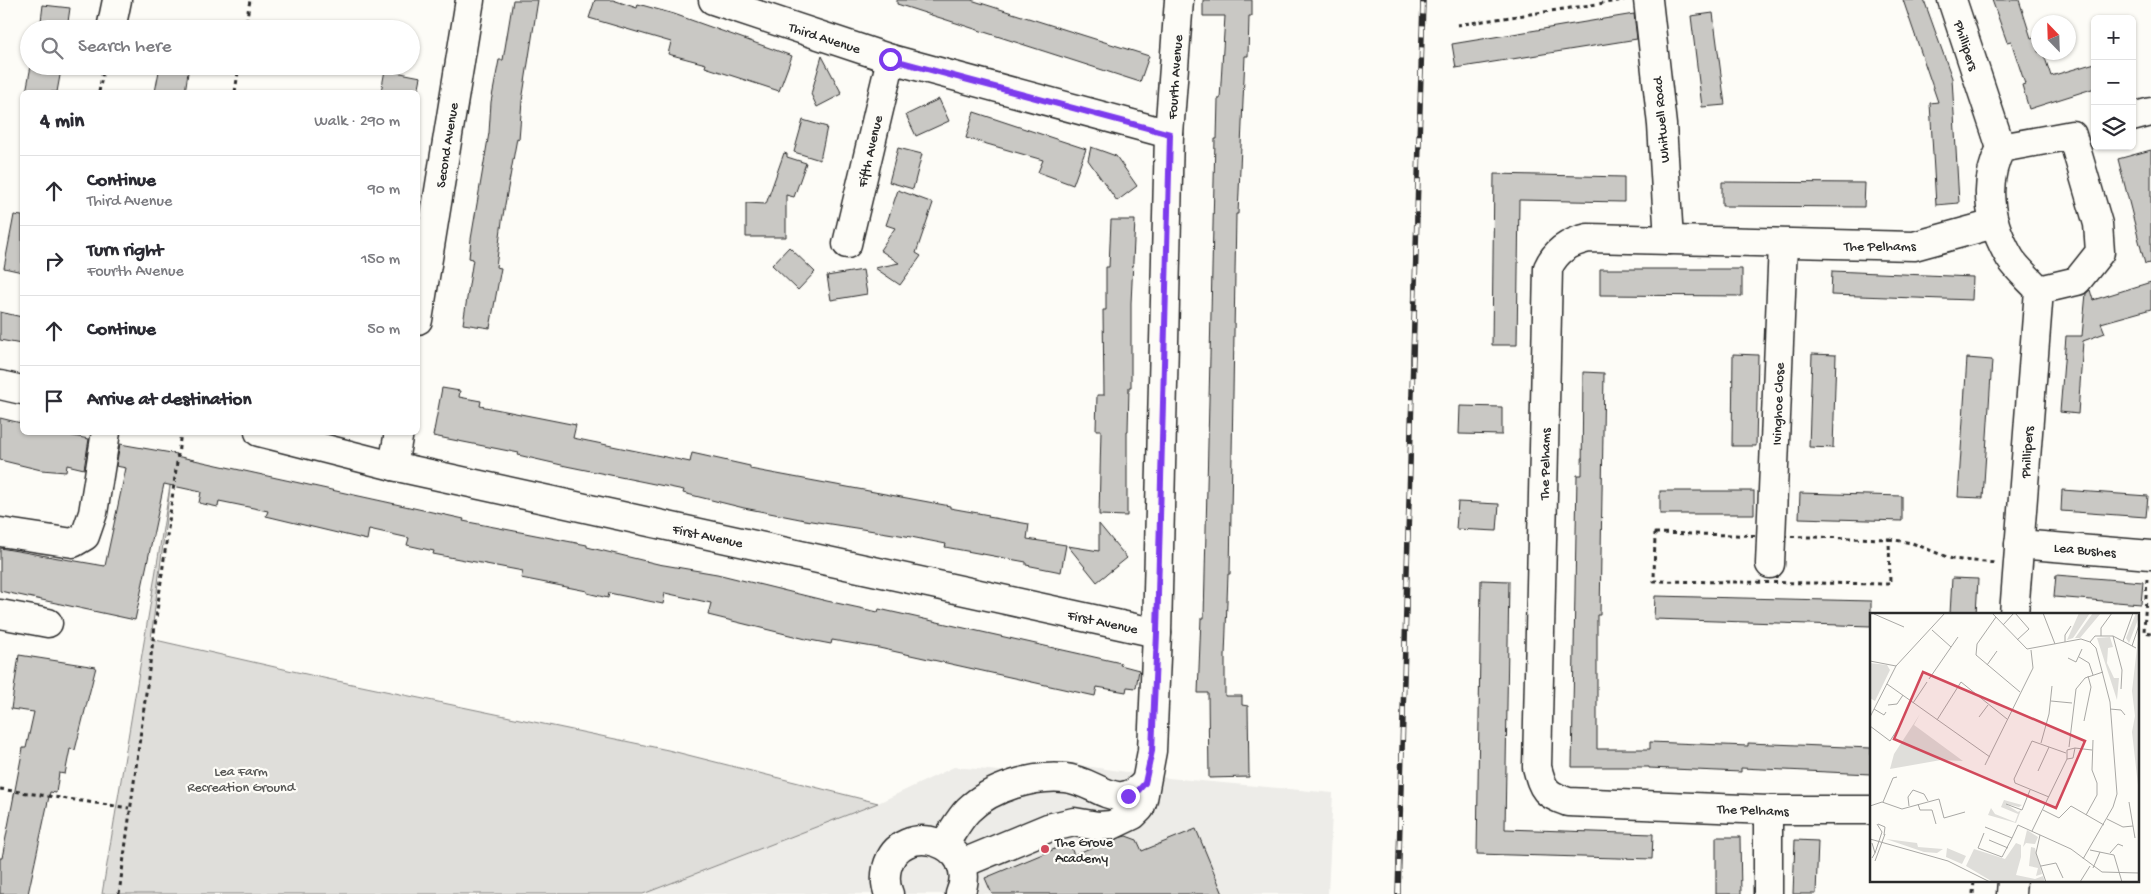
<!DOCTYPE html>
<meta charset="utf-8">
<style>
:root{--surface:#fff;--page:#f2f2f3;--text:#2b2b33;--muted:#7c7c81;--line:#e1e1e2}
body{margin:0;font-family:"Gochi Hand",sans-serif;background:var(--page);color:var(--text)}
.controls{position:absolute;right:15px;top:15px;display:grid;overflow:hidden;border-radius:8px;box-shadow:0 1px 4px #0004}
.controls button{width:45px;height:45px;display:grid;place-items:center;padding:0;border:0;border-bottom:1px solid var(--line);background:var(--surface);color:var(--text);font:25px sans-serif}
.compass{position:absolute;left:2031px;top:15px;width:45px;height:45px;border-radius:50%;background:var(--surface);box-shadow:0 1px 4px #0004;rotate:337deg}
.stop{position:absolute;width:15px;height:15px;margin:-11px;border:4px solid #7c3aed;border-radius:50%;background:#fff}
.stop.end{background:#7c3aed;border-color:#fff;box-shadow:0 1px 5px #0008}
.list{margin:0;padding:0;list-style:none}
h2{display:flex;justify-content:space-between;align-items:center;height:65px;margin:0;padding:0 20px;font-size:21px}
h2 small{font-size:16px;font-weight:400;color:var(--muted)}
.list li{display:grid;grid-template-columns:32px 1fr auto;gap:15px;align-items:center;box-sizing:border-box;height:70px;padding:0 20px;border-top:1px solid var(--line)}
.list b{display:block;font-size:19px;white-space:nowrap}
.list p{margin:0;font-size:16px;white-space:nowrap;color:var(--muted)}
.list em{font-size:16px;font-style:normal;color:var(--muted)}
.icon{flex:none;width:28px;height:28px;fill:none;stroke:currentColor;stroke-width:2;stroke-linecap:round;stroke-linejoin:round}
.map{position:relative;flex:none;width:2151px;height:894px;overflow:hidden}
.search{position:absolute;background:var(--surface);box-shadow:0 1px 4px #0004;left:20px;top:20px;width:400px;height:55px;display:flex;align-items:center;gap:12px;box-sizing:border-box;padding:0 18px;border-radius:28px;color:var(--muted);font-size:19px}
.panel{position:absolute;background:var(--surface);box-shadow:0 1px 4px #0004;left:20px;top:90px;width:400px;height:345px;border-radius:8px}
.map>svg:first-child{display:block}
.built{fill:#edece8}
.green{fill:#dfdeda;stroke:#858482}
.building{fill:#c9c8c4;stroke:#2b2b2b}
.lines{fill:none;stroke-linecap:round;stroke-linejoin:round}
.minor-casing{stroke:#2b2b2b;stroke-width:31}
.path{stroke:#2b2b2b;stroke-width:3;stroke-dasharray:4 4;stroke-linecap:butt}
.minor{stroke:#fdfcf7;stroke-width:28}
.rail-casing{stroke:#2b2b2b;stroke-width:5.5}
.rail{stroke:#fdfcf7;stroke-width:4;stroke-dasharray:11;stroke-linecap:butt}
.route{stroke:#7c3aed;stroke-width:6}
.poi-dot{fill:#d1495b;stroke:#fdfcf7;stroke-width:2}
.labels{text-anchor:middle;stroke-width:4.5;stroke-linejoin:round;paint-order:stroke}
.street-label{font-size:14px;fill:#2b2b2b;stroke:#fdfcf7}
.park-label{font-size:14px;fill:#585857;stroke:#fdfcf7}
.poi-label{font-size:14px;fill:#2b2b2b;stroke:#fdfcf7;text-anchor:start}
.inset-road{fill:none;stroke:#a9a8a5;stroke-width:1}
.view{fill:#d1495b;fill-opacity:0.15;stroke:#d1495b;stroke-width:2.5}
.inset-edge{fill:none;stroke:#2b2b2b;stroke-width:2.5}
</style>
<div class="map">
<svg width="2151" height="894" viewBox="0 0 2151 894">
<rect width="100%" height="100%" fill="#fdfcf7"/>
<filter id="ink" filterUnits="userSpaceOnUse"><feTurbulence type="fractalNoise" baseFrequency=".02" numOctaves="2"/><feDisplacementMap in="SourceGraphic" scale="10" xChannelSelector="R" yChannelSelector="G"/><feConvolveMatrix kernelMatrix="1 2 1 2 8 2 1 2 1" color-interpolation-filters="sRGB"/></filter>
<g filter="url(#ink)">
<polygon class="built" points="1071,764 1168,778 1333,793 1328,894 643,894 878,803 954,767 1011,772"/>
<polygon class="green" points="171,480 151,639 328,679 668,750 878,803 643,894 102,894"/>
<g class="building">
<polygon points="513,0 538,0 522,101 519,139 517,138 502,221 496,267 501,268 490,328 463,324 473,259 469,258 471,239 489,133 491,102 499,60 503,60"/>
<polygon points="595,0 613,0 637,8 638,4 674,14 792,56 779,91 705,67 706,64 668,54 671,42 589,18"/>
<polygon points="897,0 971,0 1149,56 1140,82 897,4"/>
<polygon points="1203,0 1252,0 1252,16 1249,16 1248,56 1245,56 1238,214 1236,214 1230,574 1228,574 1225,656 1225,696 1242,696 1242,705 1248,706 1249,777 1209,778 1208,693 1198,693 1201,618 1204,618 1215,139 1217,139 1218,99 1220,99 1225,16 1203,16"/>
<polygon points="1903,0 1924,0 1952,78 1959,203 1936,205 1930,103 1938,102"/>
<polygon points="1992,0 2019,0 2031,38 2038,36 2038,52 2043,52 2051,76 2095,63 2095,88 2029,109 2022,85 2025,84 2011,41 2007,42"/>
<polygon points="43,5 70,8 67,29 40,29"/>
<polygon points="1713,13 1725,105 1702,107 1691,16"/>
<polygon points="1634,14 1637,39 1456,68 1452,44"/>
<polygon points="822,56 842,94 817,107 811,94"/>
<polygon points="31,66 61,70 57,92 26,92"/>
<polygon points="160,66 189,66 185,92 155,92"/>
<polygon points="385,70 421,77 418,92 381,92"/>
<polygon points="939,99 949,121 916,136 906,115"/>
<polygon points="974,112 1086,149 1073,185 1038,172 1043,160 966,138"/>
<polygon points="803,120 827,127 820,160 794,152"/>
<polygon points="1091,147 1116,156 1137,186 1117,201 1088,160"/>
<polygon points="898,148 922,154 913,189 889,182"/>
<polygon points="2151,150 2151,263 2145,264 2118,159"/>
<polygon points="784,153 787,154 787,157 806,163 794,197 786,195 786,237 746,237 746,203 766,204"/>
<polygon points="1494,174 1624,177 1624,202 1519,200 1517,345 1492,345"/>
<polygon points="1722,182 1865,183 1864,207 1722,206"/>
<polygon points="898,190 933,203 916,253 921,256 900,285 875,268 899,263 880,250 895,228 886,225"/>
<polygon points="14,215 22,216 22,272 4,268"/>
<polygon points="1111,220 1135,220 1131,303 1131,387 1129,387 1128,431 1127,431 1127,516 1099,515 1101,430 1096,430 1097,395 1104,395 1103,310 1106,310 1106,267 1109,267"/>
<polygon points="789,247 815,272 798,290 772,265"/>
<polygon points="1600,269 1742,269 1742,296 1600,295"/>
<polygon points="863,270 867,294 831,300 827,276"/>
<polygon points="1832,271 1973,277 1972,300 1831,295"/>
<polygon points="2151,282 2151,309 2101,323 2105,333 2083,341 2078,414 2060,412 2066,336 2082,336 2086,293 2090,290 2093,300"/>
<polygon points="0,312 22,317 21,344 0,340"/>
<polygon points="1733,354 1758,355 1756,446 1732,446"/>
<polygon points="1812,354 1836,355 1833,448 1809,447"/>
<polygon points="1967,358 1992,360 1983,498 1958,497"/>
<polygon points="1583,372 1604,373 1600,615 1597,615 1597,749 1650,749 1650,742 1748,746 1748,743 1871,748 1871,774 1741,768 1741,772 1649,768 1649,767 1572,767 1577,475 1582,475"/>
<polygon points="442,388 460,391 459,397 481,401 480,406 576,425 573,438 690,462 692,453 750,466 750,469 950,506 950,508 989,515 988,517 1029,524 1027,539 1066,545 1061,572 1026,565 1026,562 945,547 946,544 906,536 805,520 744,508 683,493 684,490 566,466 518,455 519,453 433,436"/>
<polygon points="1460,406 1502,407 1502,435 1459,434"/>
<polygon points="0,418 21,423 22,432 52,432 89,439 84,469 67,465 66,472 41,470 0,460"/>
<polygon points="120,444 177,454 176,456 464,519 463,521 587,545 587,547 658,564 717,574 827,601 878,612 879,609 1121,663 1120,665 1139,670 1136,688 1127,687 1126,692 1097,687 1095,696 879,648 832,640 831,644 810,640 708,615 711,603 665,593 663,604 609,593 608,598 587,593 587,591 521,578 523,571 433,554 434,551 407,545 409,538 369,529 367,540 266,516 268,511 219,501 218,507 199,503 201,492 164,484 135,620 0,591 0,548 105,566 126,468 116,466"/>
<polygon points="2062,490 2148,496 2146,517 2061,511"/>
<rect x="1660" y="491" width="94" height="23"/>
<polygon points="1800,493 1902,496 1902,521 1799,518"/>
<polygon points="1458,502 1499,504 1497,531 1456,529"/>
<polygon points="1099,524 1127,558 1097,582 1068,546 1099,551"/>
<polygon points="2056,575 2143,582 2141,604 2054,597"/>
<polygon points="1952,578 1978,579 1976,614 1950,614"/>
<polygon points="1481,580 1509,581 1505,829 1653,834 1652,859 1477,854"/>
<polygon points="1655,596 1871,601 1871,626 1654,619"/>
<polygon points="19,655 96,667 75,750 70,749 65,774 59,773 56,793 50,792 28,894 0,894 0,858 2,858 23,748 26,748 34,712 11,709"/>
<polygon points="1196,829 1223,894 992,894 985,878 1069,843 1074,855 1106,841 1126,836 1137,840 1142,851"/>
<polygon points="1716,837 1740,837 1741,894 1716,894"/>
<polygon points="1795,840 1818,841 1816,894 1793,894"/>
</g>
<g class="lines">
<defs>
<g id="minor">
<polyline points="713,0 891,59 1169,134"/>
<polyline points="1648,0 1662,125 1669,240"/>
<polyline points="1952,0 2001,148"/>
<polyline points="111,29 117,0"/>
<polyline points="2132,117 2151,112"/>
<polyline points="847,244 891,59"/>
<polyline points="418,320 470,0"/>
<polyline points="0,385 22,390"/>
<polyline points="259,432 393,466 1157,633"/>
<polyline points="393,466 399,432"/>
<polyline points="0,532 73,543 85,536 93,513 106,432"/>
<polyline points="2019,544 2151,555"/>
<polyline points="1770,564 1783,244"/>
<polyline points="0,614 48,623"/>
<path d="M2014 614 2039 290C2030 280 2017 269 2010 258 1989 222 1982 185 2001 148L2072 135 2098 224 2100 252 2077 281 2039 290"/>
<polyline points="1768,810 1768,894"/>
<path d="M1871 810H1768L1568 802C1545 794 1543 790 1537 767L1548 268C1556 250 1570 242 1588 238L1914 246 1994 224"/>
<path d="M944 844C952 833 959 819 968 810 991 787 1035 775 1065 778 1097 781 1117 814 1145 783"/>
<polyline points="961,864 1048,828 1074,822 1098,826 1112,825 1133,815 1140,808 1143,799 1152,751 1157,633 1169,134 1179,0"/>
<path d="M889 894C885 885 885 877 887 868 900 817 982 842 960 894"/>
<polyline points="2011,894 2012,880"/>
</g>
</defs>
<use href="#minor" class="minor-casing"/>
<g class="path">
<polyline points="1457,25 1624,0"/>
<polyline points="245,29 250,0"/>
<polyline points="99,92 104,66"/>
<polyline points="235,92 239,66"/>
<polygon points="1655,533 1889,539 1890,584 1654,581"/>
<polyline points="1889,539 1912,543 1952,559 1995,563"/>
<polyline points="2147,579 2144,632 2151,633"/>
<polyline points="0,789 129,808"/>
<polyline points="119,894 181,432"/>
<polyline points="1973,894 1974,880"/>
</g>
<use href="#minor" class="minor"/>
<defs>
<polyline id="rail" points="1398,894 1423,0"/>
</defs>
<use href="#rail" class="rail-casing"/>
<use href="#rail" class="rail"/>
</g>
</g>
<g class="lines" filter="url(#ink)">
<polyline class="route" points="890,59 1170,134 1157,633 1152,751 1145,783 1137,792 1128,796"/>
</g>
<circle class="poi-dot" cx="1045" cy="849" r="5"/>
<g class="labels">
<g class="street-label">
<text transform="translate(825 37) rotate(18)" y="5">Third Avenue</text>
<text transform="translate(1967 45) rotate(72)" y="5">Phillipers</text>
<text transform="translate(1174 77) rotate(-86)" y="5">Fourth Avenue</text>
<text transform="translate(1660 120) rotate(-95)" y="5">Whitwell Road</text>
<text transform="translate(446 145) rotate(-81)" y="5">Second Avenue</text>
<text transform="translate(869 151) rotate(-77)" y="5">Fifth Avenue</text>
<text x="1880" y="250">The Pelhams</text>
<text transform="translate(1777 404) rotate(-88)" y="5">Ivinghoe Close</text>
<text transform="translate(2026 452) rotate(-86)" y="5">Phillipers</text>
<text transform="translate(1544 464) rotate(-89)" y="5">The Pelhams</text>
<text transform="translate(708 535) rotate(12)" y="5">First Avenue</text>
<text transform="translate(2085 549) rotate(5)" y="5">Lea Bushes</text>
<text transform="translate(1103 621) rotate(12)" y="5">First Avenue</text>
<text transform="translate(1753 809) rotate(2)" y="5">The Pelhams</text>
</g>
<g class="park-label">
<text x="241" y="775">Lea Farm<tspan x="241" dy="16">Recreation Ground</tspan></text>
</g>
<g class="poi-label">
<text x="1055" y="846">The Grove<tspan x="1055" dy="16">Academy</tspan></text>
</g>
</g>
<g transform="translate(1870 613)">
<rect width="269" height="269" fill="#fdfcf7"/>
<path d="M209 0H220L203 25 197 27ZM223 0H231L210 25H205ZM266 0 269 4 259 30 256 25ZM269 17 268 97 269 181 262 119 265 103 262 78ZM240 24 243 34 238 35 237 50 244 65H249L247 87 227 25ZM0 50 17 52 20 57 5 88 0 85ZM50 101 44 112 93 148 71 147 20 156 24 141ZM134 187 152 192 149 194 136 191 148 199 151 197 146 210 118 202 121 195 125 201 145 209 148 201 131 194ZM157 217 168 224 165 231 156 230 153 234ZM16 226 47 230 48 234 73 236 67 240 54 239ZM146 230 151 232V244L146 262 165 266 173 263 175 269H123L96 253 104 236 135 246ZM161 234 165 235 172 261 166 263 168 255 159 253ZM77 235 96 243 92 251 76 244Z" fill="#dfdeda"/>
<path class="inset-road" d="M122 0 157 36 211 26 220 29 226 35 240 89 247 181 243 194 213 246M145 0 159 16 147 27M173 0 185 31M4 1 34 14M126 4 107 31 106 42 150 79M133 12 144 0M62 17 81 34M231 23V15L242 0M243 23 252 57 251 76M253 28 263 0M195 29V22L201 13M220 29 225 23H243L266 35M262 33 269 12M209 44 219 50 223 62M198 45 206 49 212 36M0 48 26 53M117 52 127 38M59 66 88 24M91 69 137 106M17 71 120 144M181 88 202 90M43 90 57 69M18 92 27 91 33 82M4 96 14 102 16 99M240 96 251 97 255 102M0 104 26 53 75 0M109 104 118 92M67 107 91 69M214 108 221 74 218 63M0 113 20 128 29 114M171 130 179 101 182 73M199 134 206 76 215 65 233 59M205 135 222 137M115 152 163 55 161 37M168 158 179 134M179 184 145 170 144 166 162 128 196 140M13 189 23 165 27 164M259 189 265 225M48 191 50 197H62L66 211M136 191 152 197 160 177M0 193 12 189 32 196 69 186 74 205 95 199M39 193 38 184 43 177 54 181 58 188M173 197 189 205 201 193 234 212M216 202 227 182V170L222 157 223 127M237 206 253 214 263 213M8 211 15 214 14 222M115 214 142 225 148 212 201 236 232 259 269 260M162 218 197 146V137L205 135 203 145 197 146M114 220 108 235 132 244 142 225M170 222 166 240 176 269M0 226 78 248 120 269M119 227 138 235M220 237 244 242 252 269M5 240 12 219 7 211M240 240 248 231 253 233M2 245 5 240 2 230M5 248 15 221M171 253 186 250 193 265M223 255 230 239M210 269 220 253"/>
<path class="view" d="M53 59 215 128 186 195 24 126Z"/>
<rect width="269" height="269" class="inset-edge"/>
</g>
</svg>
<div class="controls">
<button>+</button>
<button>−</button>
<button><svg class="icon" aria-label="layers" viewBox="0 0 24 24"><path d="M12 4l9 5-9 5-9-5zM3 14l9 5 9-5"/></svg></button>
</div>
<svg class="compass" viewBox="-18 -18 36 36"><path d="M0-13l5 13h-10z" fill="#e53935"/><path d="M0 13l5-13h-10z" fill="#7c7c81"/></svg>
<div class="stop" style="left:890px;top:59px"></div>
<div class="stop end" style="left:1128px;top:796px"></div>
<div class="search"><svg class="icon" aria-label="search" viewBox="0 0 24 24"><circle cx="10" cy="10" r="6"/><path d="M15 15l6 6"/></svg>Search here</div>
<section class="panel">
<h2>4 min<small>Walk · 290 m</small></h2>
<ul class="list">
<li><svg class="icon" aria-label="ahead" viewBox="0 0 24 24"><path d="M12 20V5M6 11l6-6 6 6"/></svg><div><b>Continue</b><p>Third Avenue</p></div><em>90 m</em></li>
<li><svg class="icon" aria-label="right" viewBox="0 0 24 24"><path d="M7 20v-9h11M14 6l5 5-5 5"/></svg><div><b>Turn right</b><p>Fourth Avenue</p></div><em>150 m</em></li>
<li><svg class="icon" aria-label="ahead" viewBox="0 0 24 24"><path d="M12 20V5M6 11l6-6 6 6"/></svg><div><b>Continue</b></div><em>50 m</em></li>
<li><svg class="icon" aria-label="arrive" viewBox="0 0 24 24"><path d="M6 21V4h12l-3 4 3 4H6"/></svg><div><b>Arrive at destination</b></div></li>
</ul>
</section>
</div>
